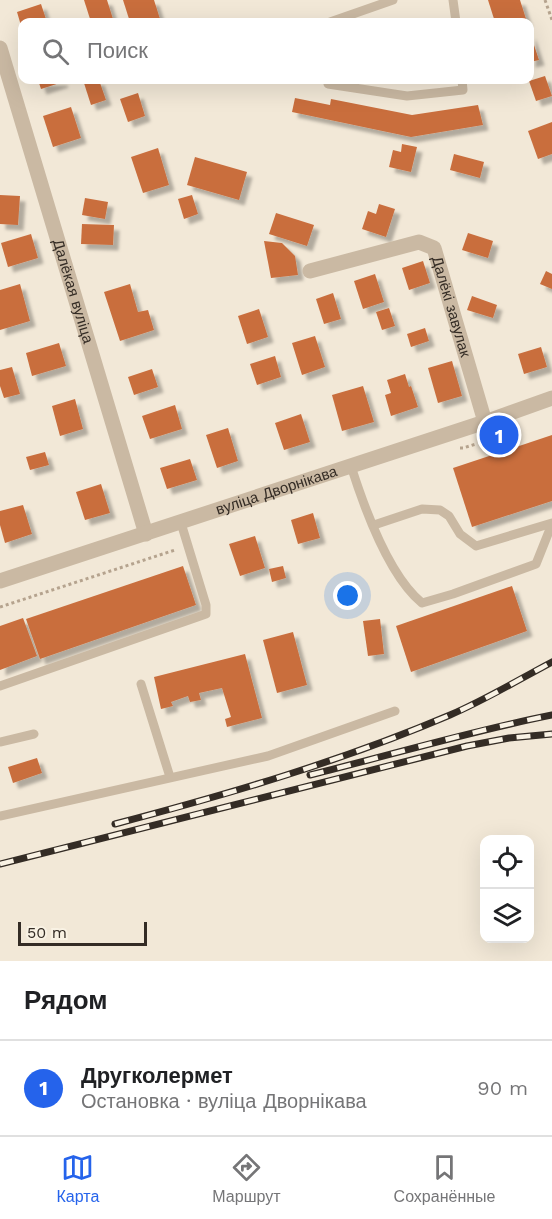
<!DOCTYPE html>
<html lang="ru">
<meta charset="utf-8">
<style>
:root{--surface:#fff;--page:#f6f6f6;--text:#202124;--muted:#757577;--line:#e0e0e0;--accent:#2563eb}
body{margin:0;font-family:"Work Sans",sans-serif;background:var(--page);color:var(--text)}
.controls{position:absolute;right:18px;bottom:18px;display:grid;overflow:hidden;border-radius:12px;box-shadow:0 6px 24px #0002}
.controls button{width:54px;height:54px;display:grid;place-items:center;padding:0;border:0;border-bottom:2px solid var(--line);background:var(--surface);color:var(--text);font:30px sans-serif}
.scale{position:absolute;left:18px;bottom:15px;width:129px;box-sizing:border-box;padding-left:6px;border:3px solid #342c25;border-top:0;font-size:16px;line-height:21px;white-space:nowrap;color:#342c25;-webkit-text-stroke:4px #f9f2e4;paint-order:stroke}
.you{position:absolute;left:348px;top:596px;width:21px;height:21px;margin:-15px;border:4px solid #fff;border-radius:50%;background:#1a73e8;box-shadow:0 0 0 9px #1a73e833}
.badge{display:grid;place-items:center;width:39px;height:39px;border-radius:50%;background:var(--accent);color:#fff;font-size:20px;font-weight:700}
.pin{position:absolute;translate:-50% -50%;border:3px solid #fff;box-shadow:0 2px 6px #0006}
.list{margin:0;padding:0;list-style:none}
h2{display:flex;justify-content:space-between;align-items:center;height:78px;margin:0;padding:0 24px;font-size:26px}
h2 small{font-size:20px;font-weight:400;color:var(--muted)}
.list li{display:grid;grid-template-columns:39px 1fr auto;gap:18px;align-items:center;box-sizing:border-box;height:96px;padding:0 24px;border-top:2px solid var(--line)}
.list b{display:block;font-size:22px;white-space:nowrap}
.list p{margin:0;font-size:20px;white-space:nowrap;color:var(--muted)}
.list em{font-size:20px;font-style:normal;color:var(--muted)}
.icon{flex:none;width:33px;height:33px;fill:none;stroke:currentColor;stroke-width:2;stroke-linecap:round;stroke-linejoin:round}
.map{position:relative;flex:none;width:552px;height:961px;overflow:hidden}
.search{position:absolute;background:var(--surface);box-shadow:0 6px 24px #0002;left:18px;right:18px;top:18px;height:66px;display:flex;align-items:center;gap:15px;box-sizing:border-box;padding:0 21px;border-radius:12px;color:var(--muted);font-size:22px}
.sheet{height:174px;background:var(--surface)}
nav{display:flex;justify-content:space-around;align-items:center;box-sizing:border-box;height:84px;border-top:2px solid var(--line);background:var(--surface);font-size:16px;color:var(--muted)}
nav a{display:grid;justify-items:center;gap:3px}
nav .on{color:var(--accent)}
.map>svg:first-child{display:block}
.building{fill:#c96e3e;filter:url(#shadow)}
.lines{fill:none;stroke-linecap:round;stroke-linejoin:round}
.path{stroke:#b5a38e;stroke-width:3;stroke-dasharray:3 3;stroke-linecap:butt}
.service{stroke:#cab9a3;stroke-width:9}
.minor{stroke:#cab9a3;stroke-width:15}
.tertiary{stroke:#cab9a3;stroke-width:15}
.rail-casing{stroke:#342c25;stroke-width:7}
.rail{stroke:#f9f2e4;stroke-width:4.5;stroke-dasharray:14;stroke-linecap:butt}
.labels{text-anchor:middle;stroke-width:4.5;stroke-linejoin:round;paint-order:stroke}
.street-label{font-size:15px;fill:#342c25;stroke:#f9f2e4}
</style>
<div class="map">
<svg width="552" height="961" viewBox="0 0 552 961">
<defs>
<filter id="shadow"><feDropShadow dx="5.5" dy="5.5" stdDeviation="1.5" flood-color="#0004"/></filter>
</defs>
<rect width="100%" height="100%" fill="#f2e8d7"/>
<g class="building">
<polygon points="84,0 107,0 113,19 103,22 91,22"/>
<polygon points="123,0 154,0 161,22 130,22"/>
<polygon points="488,0 520,0 527,22 495,22"/>
<polygon points="41,4 47,22 22,22 22,29 17,12"/>
<polygon points="530,33 539,60 530,62"/>
<polygon points="545,76 552,96 536,101 529,81"/>
<polygon points="38,80 62,80 63,82 41,89"/>
<polygon points="83,80 99,80 106,100 91,105"/>
<polygon points="138,93 145,116 128,122 120,99"/>
<polygon points="295,98 330,105 331,99 412,115 478,105 483,125 411,137 292,112"/>
<polygon points="71,107 81,138 53,147 43,116"/>
<polygon points="552,122 552,154 538,159 528,131"/>
<polygon points="402,144 417,147 411,172 389,167 393,150 401,152"/>
<polygon points="158,148 169,185 143,193 131,157"/>
<polygon points="454,154 484,162 480,178 450,170"/>
<polygon points="195,157 247,172 239,200 187,185"/>
<polygon points="0,195 20,196 18,225 0,224"/>
<polygon points="192,195 198,214 184,219 178,199"/>
<polygon points="85,198 108,202 105,219 82,215"/>
<polygon points="379,204 395,209 386,237 362,229 368,211 376,214"/>
<polygon points="276,213 314,225 307,246 269,234"/>
<polygon points="82,224 114,225 113,245 81,244"/>
<polygon points="468,233 493,241 488,258 462,250"/>
<polygon points="31,234 38,258 8,267 1,243"/>
<polygon points="264,241 282,243 295,256 298,275 271,278"/>
<polygon points="423,261 430,283 409,290 402,268"/>
<polygon points="546,271 552,274 552,289 540,284"/>
<polygon points="375,274 384,302 363,309 354,281"/>
<polygon points="20,284 30,321 0,330 0,290"/>
<polygon points="130,284 138,312 148,310 154,330 120,341 104,292"/>
<polygon points="333,293 341,319 324,324 316,299"/>
<polygon points="472,296 497,305 493,318 467,310"/>
<polygon points="389,308 395,326 382,330 376,312"/>
<polygon points="259,309 268,337 247,344 238,316"/>
<polygon points="425,328 429,341 411,347 407,334"/>
<polygon points="315,336 325,367 302,375 292,343"/>
<polygon points="59,343 66,366 32,376 26,353"/>
<polygon points="541,347 547,367 524,374 518,354"/>
<polygon points="275,356 281,377 257,385 250,364"/>
<polygon points="452,361 462,396 438,403 428,368"/>
<polygon points="12,367 20,394 4,398 0,386 0,370"/>
<polygon points="152,369 158,387 134,395 128,377"/>
<polygon points="405,374 409,387 411,386 418,407 391,416 385,395 391,393 387,380"/>
<polygon points="363,386 374,422 342,431 332,395"/>
<polygon points="75,399 83,429 60,436 52,406"/>
<polygon points="175,405 182,429 150,439 142,416"/>
<polygon points="301,414 310,442 284,450 275,423"/>
<polygon points="228,428 238,461 217,468 206,435"/>
<polygon points="552,435 552,501 472,527 453,468"/>
<polygon points="45,452 49,465 30,470 26,457"/>
<polygon points="190,459 197,480 167,489 160,468"/>
<polygon points="101,484 110,513 85,520 76,492"/>
<polygon points="23,505 32,534 5,543 0,525 0,511"/>
<polygon points="313,513 320,538 298,544 291,520"/>
<polygon points="255,536 265,568 240,576 229,544"/>
<polygon points="183,566 196,605 40,659 26,619"/>
<polygon points="283,566 286,578 272,582 269,569"/>
<polygon points="512,586 527,631 411,672 396,626"/>
<polygon points="23,618 37,656 0,670 0,626"/>
<polygon points="380,619 384,654 368,656 363,621"/>
<polygon points="293,632 307,685 277,693 263,640"/>
<polygon points="245,654 262,718 227,727 225,719 231,717 222,688 199,693 201,700 190,702 188,696 171,702 173,706 161,709 154,677"/>
<polygon points="37,758 42,773 13,783 8,767"/>
</g>
<g class="lines">
<g class="path">
<polyline points="545,0 552,20"/>
<polyline points="460,448 463,448 476,444"/>
<polyline points="0,607 175,550"/>
</g>
<g class="service">
<polyline points="453,0 456,22"/>
<polyline points="330,22 393,0"/>
<polyline points="329,80 328,84 407,96 463,90 462,80"/>
<path d="M351 466C364 507 389 576 422 603L453 594 536 564 552 524"/>
<polyline points="374,525 422,509 440,510 449,516 460,534 476,546 552,523"/>
<polyline points="141,684 170,777"/>
<polyline points="0,686 206,614 206,605 181,523"/>
<polyline points="0,742 34,734"/>
<polyline points="0,816 268,756 395,711"/>
</g>
<g class="minor">
<path id="s1" d="M0 48 146 534"/>
<path id="s2" d="M310 271 419 242 434 248 485 422"/>
</g>
<path class="tertiary" id="s3" d="M0 581 485 422 552 398"/>
<defs>
<g id="rail">
<path d="M310 775C391 755 471 731 552 715"/>
<path d="M115 824C229 794 342 761 450 715 485 700 518 680 552 662"/>
<polyline points="0,864 467,746 509,738 552,734"/>
</g>
</defs>
<use href="#rail" class="rail-casing"/>
<use href="#rail" class="rail"/>
</g>
<g class="labels">
<g class="street-label">
<text dy="5" stroke="none"><textPath href="#s1" startOffset="254">Далёкая вуліца</textPath></text>
<text dy="5" stroke="none"><textPath href="#s2" startOffset="190">Далёкі завулак</textPath></text>
<text dy="5" stroke="none"><textPath href="#s3" startOffset="291">вуліца Дворнікава</textPath></text>
</g>
</g>
</svg>
<div class="controls">
<button><svg class="icon" aria-label="locate" viewBox="0 0 24 24"><circle cx="12" cy="12" r="6"/><path d="M12 2v4M12 18v4M2 12h4M18 12h4"/></svg></button>
<button><svg class="icon" aria-label="layers" viewBox="0 0 24 24"><path d="M12 4l9 5-9 5-9-5zM3 14l9 5 9-5"/></svg></button>
</div>
<div class="scale">50 m</div>
<div class="you"></div>
<div class="pin badge" style="left:499px;top:435px">1</div>
<div class="search"><svg class="icon" aria-label="search" viewBox="0 0 24 24"><circle cx="10" cy="10" r="6"/><path d="M15 15l6 6"/></svg>Поиск</div>
</div>
<section class="sheet">
<h2>Рядом<small></small></h2>
<ul class="list">
<li><span class="badge">1</span><div><b>Другколермет</b><p>Остановка · вуліца Дворнікава</p></div><em>90 m</em></li>
</ul>
</section>
<nav>
<a class="on"><svg class="icon" aria-label="map" viewBox="0 0 24 24"><path d="M3 6l6-2 6 2 6-2v14l-6 2-6-2-6 2zM9 4v14M15 6v14"/></svg>Карта</a>
<a><svg class="icon" aria-label="directions" viewBox="0 0 24 24"><path d="M12 3l9 9-9 9-9-9zM9 14v-3h6M13 9l2 2-2 2"/></svg>Маршрут</a>
<a><svg class="icon" aria-label="saved" viewBox="0 0 24 24"><path d="M7 4h10v16l-5-4-5 4z"/></svg>Сохранённые</a>
</nav>
